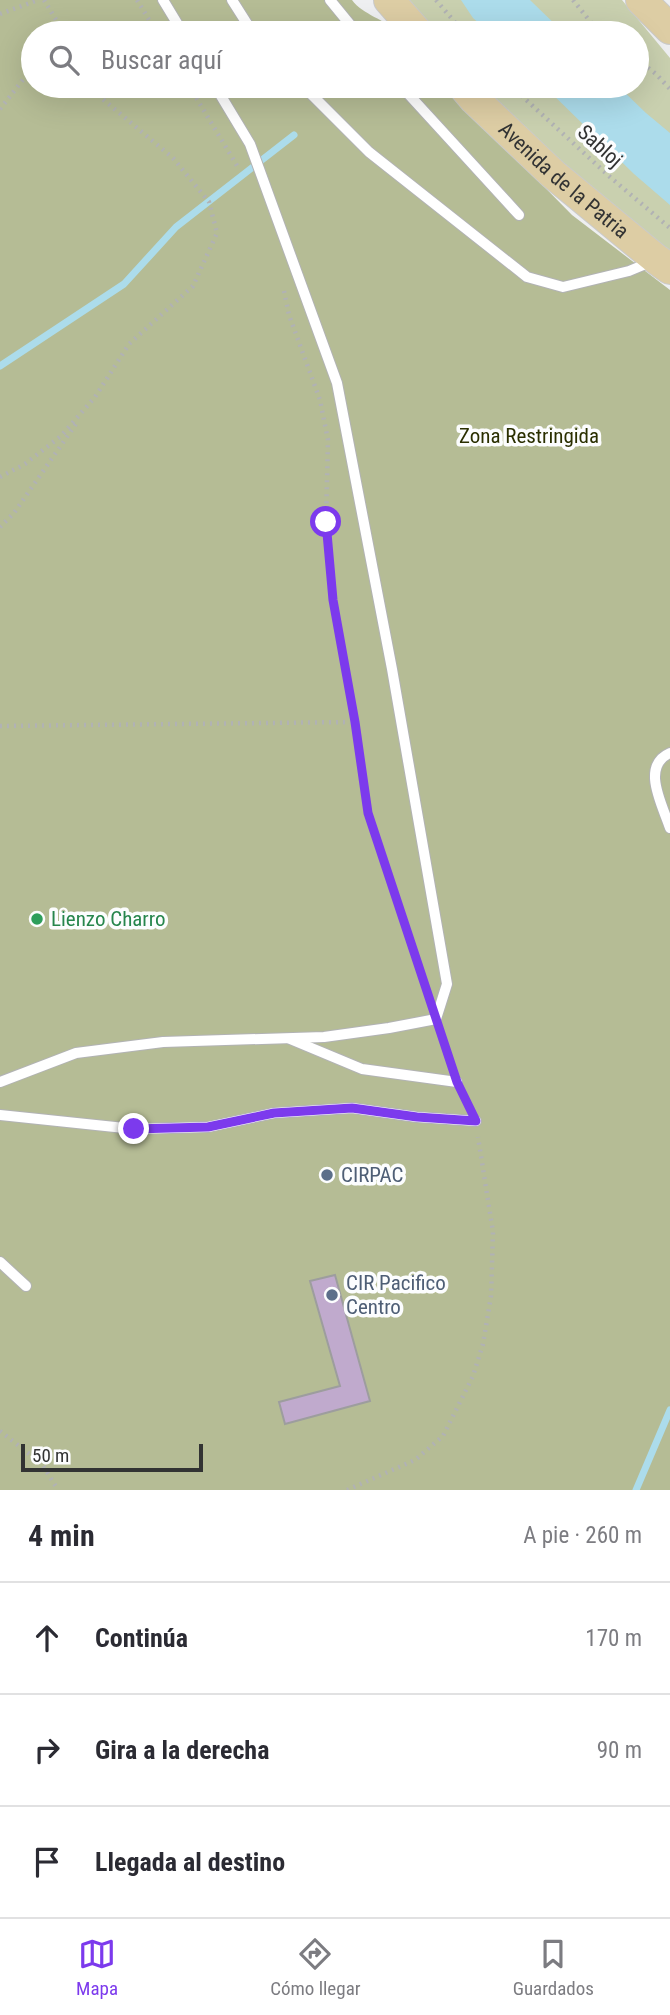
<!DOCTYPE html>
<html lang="es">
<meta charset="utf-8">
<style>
:root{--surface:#fff;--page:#f7f7f7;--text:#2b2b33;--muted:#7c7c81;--line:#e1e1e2;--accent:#7c3aed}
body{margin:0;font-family:"Roboto Condensed",sans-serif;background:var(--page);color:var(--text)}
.scale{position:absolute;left:21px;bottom:18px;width:182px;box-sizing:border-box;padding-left:7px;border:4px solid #323333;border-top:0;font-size:19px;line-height:24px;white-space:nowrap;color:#323333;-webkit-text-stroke:5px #fcfdfe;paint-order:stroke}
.stop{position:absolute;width:21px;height:21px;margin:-16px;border:5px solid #7c3aed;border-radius:50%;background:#fff}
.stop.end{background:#7c3aed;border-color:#fff;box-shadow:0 2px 7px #0008}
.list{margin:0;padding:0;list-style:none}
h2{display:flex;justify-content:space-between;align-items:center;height:91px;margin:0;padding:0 28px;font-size:30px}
h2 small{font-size:23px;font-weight:400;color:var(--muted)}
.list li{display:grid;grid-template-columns:46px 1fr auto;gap:21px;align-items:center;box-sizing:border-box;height:112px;padding:0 28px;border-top:2px solid var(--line)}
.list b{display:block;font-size:26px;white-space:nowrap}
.list em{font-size:23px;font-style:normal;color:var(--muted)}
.icon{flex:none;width:38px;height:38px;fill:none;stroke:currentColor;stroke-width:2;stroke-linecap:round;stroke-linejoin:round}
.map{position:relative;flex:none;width:670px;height:1490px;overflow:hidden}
.search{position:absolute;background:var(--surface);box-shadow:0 7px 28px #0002;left:21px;right:21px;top:21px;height:77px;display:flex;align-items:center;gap:18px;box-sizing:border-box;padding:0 24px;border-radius:38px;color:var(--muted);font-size:26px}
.sheet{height:427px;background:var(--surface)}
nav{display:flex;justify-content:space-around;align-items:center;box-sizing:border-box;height:98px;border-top:2px solid var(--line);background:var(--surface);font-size:19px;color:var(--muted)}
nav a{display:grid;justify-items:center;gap:4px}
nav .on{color:var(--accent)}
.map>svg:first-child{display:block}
.green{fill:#c9d0af}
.forest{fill:#b5bc95}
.water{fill:#acdceb}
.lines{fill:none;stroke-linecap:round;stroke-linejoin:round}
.stream{stroke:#acdceb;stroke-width:7}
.building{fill:#c0aacd;stroke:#9d9d9e;stroke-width:2}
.service-casing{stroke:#b2b3b4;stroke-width:12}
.primary-casing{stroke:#cacaca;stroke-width:32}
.path{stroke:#b1b2b4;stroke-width:4.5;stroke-dasharray:2 5;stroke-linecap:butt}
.service{stroke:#fff;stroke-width:10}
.primary{stroke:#ddcda4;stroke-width:30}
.route{stroke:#7c3aed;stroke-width:9}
.leisure-dot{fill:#2e9e5b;stroke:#fcfdfe;stroke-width:2.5}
.service-dot{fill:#5c6f8a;stroke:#fcfdfe;stroke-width:2.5}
.labels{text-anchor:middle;stroke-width:7;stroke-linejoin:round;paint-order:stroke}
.street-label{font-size:21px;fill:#323333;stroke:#fcfdfe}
.park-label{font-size:21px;fill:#2a2f00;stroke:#fcfdfe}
.leisure-label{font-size:21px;fill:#27864d;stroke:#fcfdfe;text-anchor:start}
.service-label{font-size:21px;fill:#4e5e75;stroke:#fcfdfe;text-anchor:start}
</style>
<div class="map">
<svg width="670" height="1490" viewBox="0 0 670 1490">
<rect width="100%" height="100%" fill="#eeeff1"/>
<polygon class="green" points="404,0 622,0 670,58 670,253 647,240 478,86 637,86 637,33 433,33"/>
<path class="forest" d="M0 0H352C363 15 385 19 398 33H33V86H445L572 215 670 290V1490H0Z"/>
<g class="water">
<polygon points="461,0 530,0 564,33 490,33 473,18"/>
<polygon points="544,86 618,86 646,113 670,133 670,205 634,174"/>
</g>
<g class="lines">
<g class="stream">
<polyline points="0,366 124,284 176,227 294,135"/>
<polyline points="636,1490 670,1410"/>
</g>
</g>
<polygon class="building" points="335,1275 370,1401 285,1424 279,1402 340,1386 310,1281"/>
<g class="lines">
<defs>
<g id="service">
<polyline points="163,0 183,33"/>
<polyline points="232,0 253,33"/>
<polyline points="330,0 357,33"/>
<polyline points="303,86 369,152 527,277 563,287 629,271 653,261"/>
<polyline points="401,86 519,215"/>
<path d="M670 753C640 766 663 806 670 828"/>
<polyline points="290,1039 362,1069 457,1082"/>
<polyline points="0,1082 76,1053 163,1042 324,1037 389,1028 436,1019 447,984 392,669 337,383 250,144 215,86"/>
<polyline points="0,1115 134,1129 208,1127 274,1113 352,1108 417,1117 476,1121"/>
<polyline points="0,1262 26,1286"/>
</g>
<g id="primary">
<polyline points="389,0 418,33"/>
<polyline points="641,0 670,29"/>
<path id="s1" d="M463 86 474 99 553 174 656 259 670 269"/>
</g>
</defs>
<use href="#service" class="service-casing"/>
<use href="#primary" class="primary-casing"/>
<g class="path">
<polyline points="44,0 64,33"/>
<polyline points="137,0 157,33"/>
<polyline points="436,0 464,33"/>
<polyline points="573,0 593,25 604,33"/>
<polyline points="0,14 38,0"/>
<polyline points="637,59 656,74 670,89"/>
<polyline points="189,86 239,169"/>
<polyline points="511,86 610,177 670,228"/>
<polyline points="0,109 33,67"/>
<polyline points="284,291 289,315 320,400 328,440 326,522 333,600 355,722 368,813 427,990"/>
<polyline points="0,477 25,464 61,436 95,397 129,344 193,286 217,233 209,202 173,158 87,86"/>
<polyline points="0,527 14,513 78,421"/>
<polyline points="0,726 355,722"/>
<polyline points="441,1032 452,1067"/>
<polyline points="0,1431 42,1464 58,1490"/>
<polyline points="347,1490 415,1460 443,1436 473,1376 483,1344 491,1296 493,1232 478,1137"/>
</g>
<use href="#service" class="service"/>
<use href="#primary" class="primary"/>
</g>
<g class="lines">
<polyline class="route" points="134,1129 208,1127 274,1113 352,1108 417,1117 476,1121 457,1082 368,813 355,722 333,600 326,522"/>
</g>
<circle class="leisure-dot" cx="37" cy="919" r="7"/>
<g class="service-dot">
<circle cx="327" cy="1175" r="7"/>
<circle cx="332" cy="1295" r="7"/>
</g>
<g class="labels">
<g class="street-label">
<text transform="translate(600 146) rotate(42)" y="7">Sabloj</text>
<text dy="7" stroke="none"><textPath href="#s1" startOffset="138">Avenida de la Patria</textPath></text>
</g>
<g class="park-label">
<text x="529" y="443">Zona Restringida</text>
</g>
<g class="leisure-label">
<text x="51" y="926">Lienzo Charro</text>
</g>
<g class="service-label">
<text x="341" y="1182">CIRPAC</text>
<text x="346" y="1290">CIR Pacifico<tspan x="346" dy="24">Centro</tspan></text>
</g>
</g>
</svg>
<div class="scale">50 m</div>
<div class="stop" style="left:326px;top:522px"></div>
<div class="stop end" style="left:134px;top:1129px"></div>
<div class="search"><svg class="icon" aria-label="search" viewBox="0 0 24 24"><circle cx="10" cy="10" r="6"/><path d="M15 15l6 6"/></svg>Buscar aquí</div>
</div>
<section class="sheet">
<h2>4 min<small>A pie · 260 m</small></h2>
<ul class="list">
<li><svg class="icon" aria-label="ahead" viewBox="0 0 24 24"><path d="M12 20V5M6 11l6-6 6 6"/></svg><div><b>Continúa</b></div><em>170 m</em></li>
<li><svg class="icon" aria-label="right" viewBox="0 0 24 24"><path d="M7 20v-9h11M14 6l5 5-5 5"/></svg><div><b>Gira a la derecha</b></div><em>90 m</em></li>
<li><svg class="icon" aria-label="arrive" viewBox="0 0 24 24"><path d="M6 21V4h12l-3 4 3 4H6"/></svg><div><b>Llegada al destino</b></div></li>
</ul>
</section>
<nav>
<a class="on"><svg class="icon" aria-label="map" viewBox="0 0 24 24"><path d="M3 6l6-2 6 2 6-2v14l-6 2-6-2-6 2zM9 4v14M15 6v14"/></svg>Mapa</a>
<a><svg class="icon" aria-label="directions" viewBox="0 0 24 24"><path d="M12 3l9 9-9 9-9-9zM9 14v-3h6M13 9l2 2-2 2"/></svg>Cómo llegar</a>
<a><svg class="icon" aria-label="saved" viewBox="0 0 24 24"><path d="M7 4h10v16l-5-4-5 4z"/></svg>Guardados</a>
</nav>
